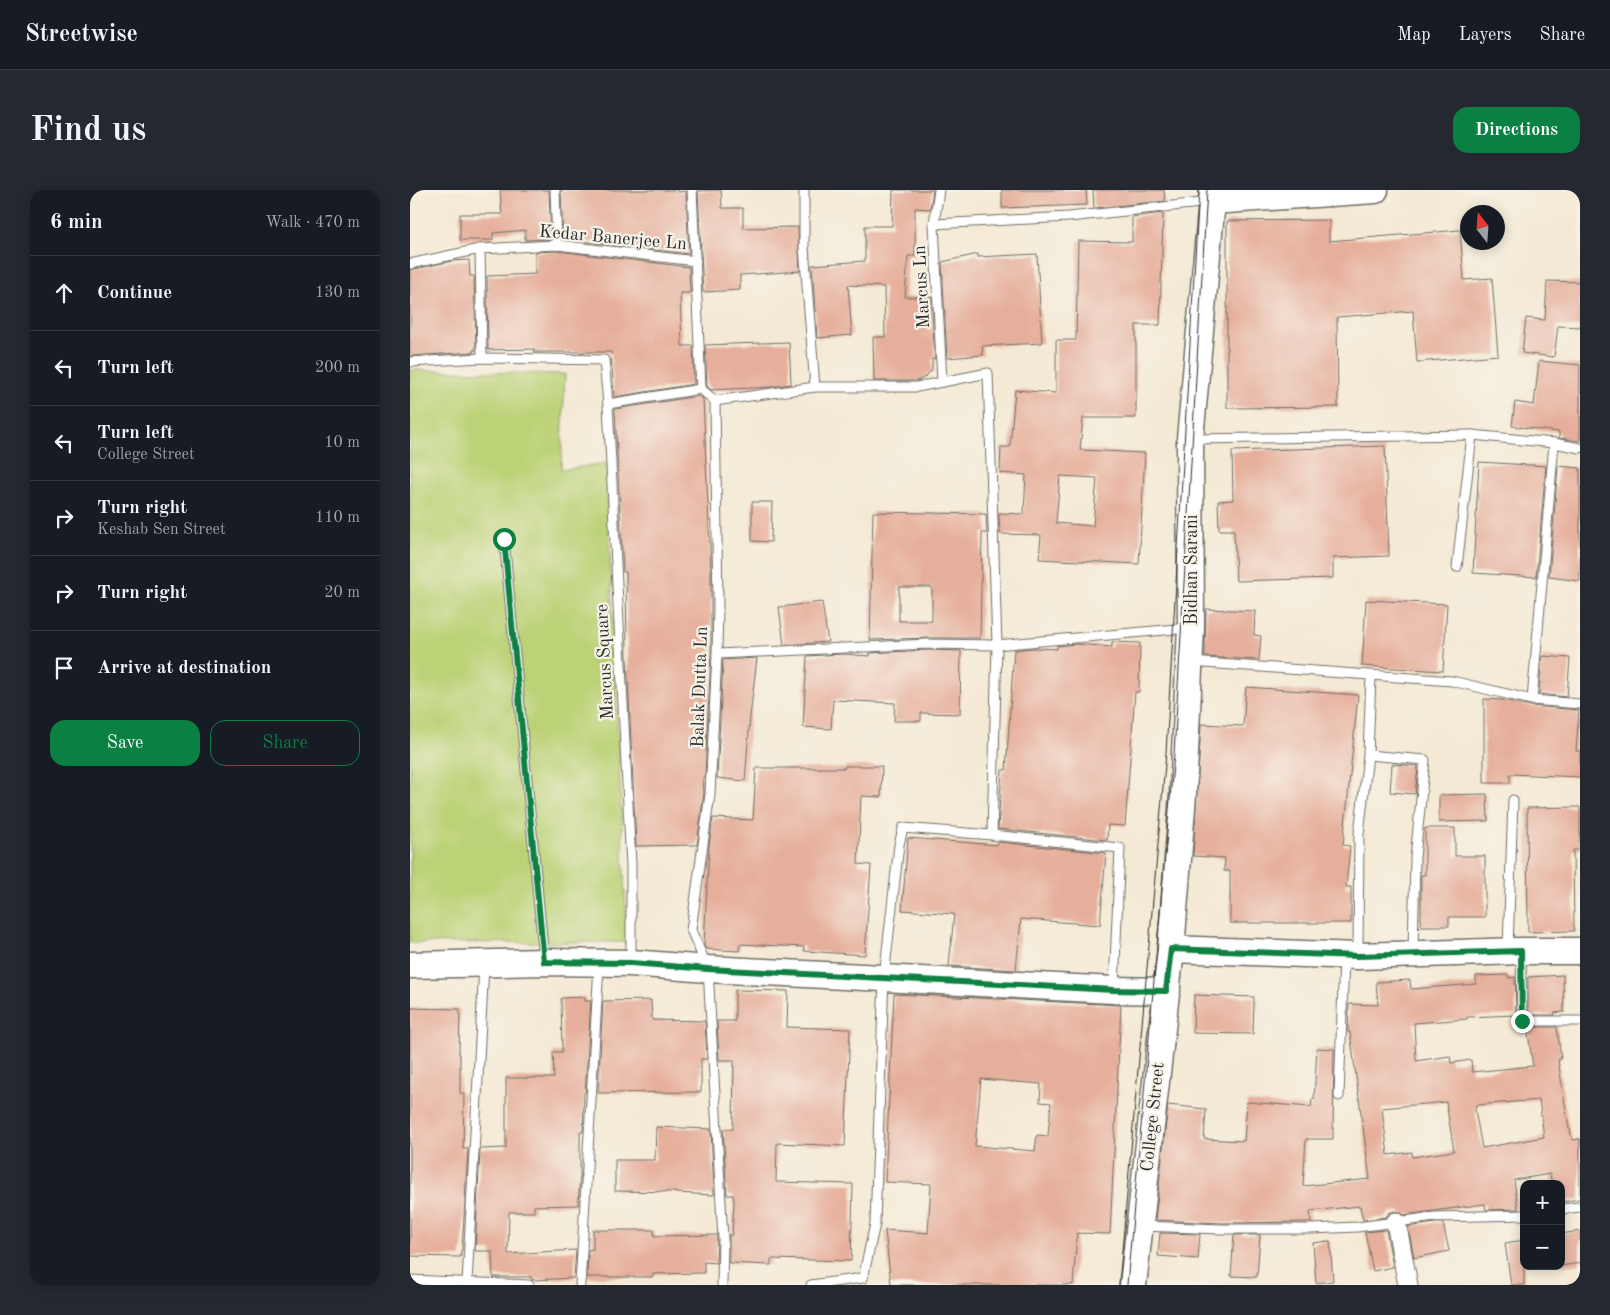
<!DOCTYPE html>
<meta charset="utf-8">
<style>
:root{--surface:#171b24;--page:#242831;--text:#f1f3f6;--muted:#9ea1a6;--line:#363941;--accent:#0b8043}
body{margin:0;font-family:"Old Standard TT",serif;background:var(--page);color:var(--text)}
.controls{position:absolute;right:15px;bottom:15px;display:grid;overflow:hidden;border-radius:10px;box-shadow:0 2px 12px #0003}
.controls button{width:45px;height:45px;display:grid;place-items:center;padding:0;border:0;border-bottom:1px solid var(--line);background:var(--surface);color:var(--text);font:25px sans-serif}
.compass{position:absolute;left:1050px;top:15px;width:45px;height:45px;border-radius:50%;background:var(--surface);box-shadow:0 2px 12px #0003;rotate:343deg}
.stop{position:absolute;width:15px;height:15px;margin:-11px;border:4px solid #0b8043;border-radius:50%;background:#fff}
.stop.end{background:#0b8043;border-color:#fff;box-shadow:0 1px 5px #0008}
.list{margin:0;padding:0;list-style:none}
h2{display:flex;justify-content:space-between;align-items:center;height:65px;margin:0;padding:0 20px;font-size:21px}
h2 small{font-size:16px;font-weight:400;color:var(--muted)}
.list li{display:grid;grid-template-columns:32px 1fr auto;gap:15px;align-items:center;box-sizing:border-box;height:75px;padding:0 20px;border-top:1px solid var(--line)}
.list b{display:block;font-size:19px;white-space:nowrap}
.list p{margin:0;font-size:16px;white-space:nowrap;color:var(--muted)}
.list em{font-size:16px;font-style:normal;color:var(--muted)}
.actions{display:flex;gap:10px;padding:15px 20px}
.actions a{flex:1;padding:11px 0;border:1px solid var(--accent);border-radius:15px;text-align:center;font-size:18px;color:var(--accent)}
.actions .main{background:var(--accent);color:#fff}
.icon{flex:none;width:28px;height:28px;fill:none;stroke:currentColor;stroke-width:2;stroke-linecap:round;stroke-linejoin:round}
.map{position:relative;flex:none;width:1170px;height:1095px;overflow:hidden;border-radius:15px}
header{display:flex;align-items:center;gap:30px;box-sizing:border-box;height:70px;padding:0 25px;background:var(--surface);border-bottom:1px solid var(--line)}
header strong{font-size:24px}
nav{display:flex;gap:28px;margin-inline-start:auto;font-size:18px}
.intro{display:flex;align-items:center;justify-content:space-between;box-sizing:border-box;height:120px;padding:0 30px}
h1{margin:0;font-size:35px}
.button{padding:12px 22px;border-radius:15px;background:var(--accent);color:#fff;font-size:18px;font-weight:700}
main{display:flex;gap:30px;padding:0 30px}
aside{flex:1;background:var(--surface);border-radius:15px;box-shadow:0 2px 12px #0003}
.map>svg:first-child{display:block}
.green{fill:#bbd276;stroke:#737e50}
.building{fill:#e6af9b;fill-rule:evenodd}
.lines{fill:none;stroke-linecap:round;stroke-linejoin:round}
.lane-casing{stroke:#716e66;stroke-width:11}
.street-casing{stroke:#716e66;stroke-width:21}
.secondary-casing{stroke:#716e66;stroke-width:29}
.lane{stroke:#fff;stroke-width:9}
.street{stroke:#fff;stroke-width:19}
.secondary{stroke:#fff;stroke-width:26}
.tram{stroke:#2b2b2b;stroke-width:1}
.route{stroke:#0b8043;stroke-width:6}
.labels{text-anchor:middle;stroke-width:4.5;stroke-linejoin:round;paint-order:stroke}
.street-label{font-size:18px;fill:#2b2b2b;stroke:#f7f3e8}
</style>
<header>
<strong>Streetwise</strong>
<nav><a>Map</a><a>Layers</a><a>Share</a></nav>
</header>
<div class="intro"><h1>Find us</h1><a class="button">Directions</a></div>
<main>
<aside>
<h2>6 min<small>Walk · 470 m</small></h2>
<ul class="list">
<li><svg class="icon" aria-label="ahead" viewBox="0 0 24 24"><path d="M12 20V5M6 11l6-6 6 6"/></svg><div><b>Continue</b></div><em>130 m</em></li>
<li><svg class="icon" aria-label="left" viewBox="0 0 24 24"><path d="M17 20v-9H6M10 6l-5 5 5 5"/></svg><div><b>Turn left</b></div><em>200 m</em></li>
<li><svg class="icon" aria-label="left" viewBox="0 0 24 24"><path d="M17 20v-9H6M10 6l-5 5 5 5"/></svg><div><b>Turn left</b><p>College Street</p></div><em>10 m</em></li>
<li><svg class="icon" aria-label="right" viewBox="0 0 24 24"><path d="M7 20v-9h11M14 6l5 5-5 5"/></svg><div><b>Turn right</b><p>Keshab Sen Street</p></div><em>110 m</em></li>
<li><svg class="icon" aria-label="right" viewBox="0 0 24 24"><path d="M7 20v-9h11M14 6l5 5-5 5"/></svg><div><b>Turn right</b></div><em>20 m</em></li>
<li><svg class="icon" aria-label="arrive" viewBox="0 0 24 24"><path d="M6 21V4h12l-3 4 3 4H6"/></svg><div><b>Arrive at destination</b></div></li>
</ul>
<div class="actions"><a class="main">Save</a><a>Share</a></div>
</aside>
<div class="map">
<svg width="1170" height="1095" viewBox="0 0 1170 1095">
<rect width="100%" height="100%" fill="#f7f3e8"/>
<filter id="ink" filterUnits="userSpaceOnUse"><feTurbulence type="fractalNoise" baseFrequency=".02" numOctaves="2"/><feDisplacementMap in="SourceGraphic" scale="10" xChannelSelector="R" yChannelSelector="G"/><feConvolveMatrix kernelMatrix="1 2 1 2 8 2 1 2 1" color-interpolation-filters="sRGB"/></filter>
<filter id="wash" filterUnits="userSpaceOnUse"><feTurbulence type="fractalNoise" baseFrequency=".0096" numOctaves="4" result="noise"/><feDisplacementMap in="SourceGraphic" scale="20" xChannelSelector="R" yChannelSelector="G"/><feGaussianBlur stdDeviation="1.12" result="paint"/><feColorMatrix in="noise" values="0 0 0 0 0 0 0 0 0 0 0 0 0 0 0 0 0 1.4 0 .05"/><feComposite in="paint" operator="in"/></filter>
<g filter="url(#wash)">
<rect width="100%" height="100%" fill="#f4e9d4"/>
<polygon class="green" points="0,180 155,184 151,280 196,273 217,752 0,753"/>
<g id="blocks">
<g class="building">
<polygon points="90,0 139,0 141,49 115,50 115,40 83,43 83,50 50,50 50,24 92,24"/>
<polygon points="151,0 268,0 268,2 276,1 279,64 153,49"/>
<polygon points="311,0 312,18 333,18 333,38 388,37 390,81 330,85 330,100 293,102 288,1"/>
<polygon points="483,0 523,0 520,19 505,18 505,66 498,66 495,107 521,107 525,169 522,169 522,180 515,187 506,191 464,191 463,147 475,147 474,97 438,95 442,145 407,148 402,75 455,71 455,36 482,36"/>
<polygon points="592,0 676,0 677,15 592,18"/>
<polygon points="683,0 754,0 755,11 684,18"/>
<path d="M753 23 750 135H726V228H673L670 260 735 263 729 374 629 369 631 345 590 344 589 323 614 324 616 285 590 283 591 257H600L605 200 646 203V150H666L668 51 722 52V27ZM650 286 687 288 683 336 646 333Z"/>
<polygon points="919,30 919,51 1050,40 1054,90 1082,88 1088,165 1007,172 1003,121 927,127 928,217 817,218 817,31"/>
<polygon points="147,61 279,77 280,103 270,103 272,156 283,156 284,194 204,207 201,162 124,162 124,159 78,160 77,86 125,84 125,62"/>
<polygon points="568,64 568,67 627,64 632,153 572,156 573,165 537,168 532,72"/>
<polygon points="59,70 60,86 64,86 66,160 63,160 64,162 0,166 0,80 42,71"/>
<polygon points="1137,91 1170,92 1170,137 1148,136 1144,167 1112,163 1116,128 1135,130"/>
<polygon points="379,152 381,194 361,197 301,200 297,196 295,155"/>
<polygon points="1129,171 1170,175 1170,251 1149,248 1149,242 1102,236 1105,212 1124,215"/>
<polygon points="289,206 293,209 301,377 301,464 295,587 293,587 294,603 287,655 226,656 217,466 216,382 213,382 205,219"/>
<polygon points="975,256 979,366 923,368 923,388 826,391 824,340 809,340 808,311 823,310 822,261"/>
<polygon points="1069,272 1136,276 1126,387 1063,383"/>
<polygon points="1148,276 1170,278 1170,391 1139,387"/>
<polygon points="342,312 362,312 361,352 342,351"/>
<path d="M463 322 576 324 577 343H572L570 448H518L460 450ZM489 397H522V431H489Z"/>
<polygon points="956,410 1037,414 1033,481 952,476"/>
<polygon points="412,412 418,452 374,455 369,417"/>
<polygon points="796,419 845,421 844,445 851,446 849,470 795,467"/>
<polygon points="702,452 730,453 729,502 725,502 715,636 698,635 697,650 588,639 592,580 596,580 604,460 623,458 647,459 647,456 666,454 702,457"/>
<polygon points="518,460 551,461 550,524 511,523 511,531 484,531 485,513 423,510 421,539 393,537 397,466 433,464 460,466 460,463"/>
<polygon points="1132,466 1160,468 1157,507 1129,504"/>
<polygon points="347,468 340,527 335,591 307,588 313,470"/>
<polygon points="836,497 948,505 933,655 940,656 936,697 941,697 941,733 820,733 820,681 814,681 815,668 783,666 791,534 833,536"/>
<polygon points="1074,509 1093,510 1121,516 1169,520 1166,561 1170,561 1170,587 1100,584 1100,593 1074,593"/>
<polygon points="982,574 1008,576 1005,604 980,602"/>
<polygon points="435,576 472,576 471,607 451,606 448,674 461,675 455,765 394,761 394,757 330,754 329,761 296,759 294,755 299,655 303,628 343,630 346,578 435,578"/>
<polygon points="1077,604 1078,631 1029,632 1029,605"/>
<polygon points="1170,617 1170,660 1163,660 1164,741 1118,742 1117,618"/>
<polygon points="1015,638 1045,638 1045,666 1075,666 1075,727 1039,727 1039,736 1011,736 1011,685 1015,685"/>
<polygon points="498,648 587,655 587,652 696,663 690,735 611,729 606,780 539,776 544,724 492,720"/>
<path d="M1098 785 1099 788 1105 787 1106 825 1057 827V829L1004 833 1006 871 1040 866 1041 873 1061 870 1062 882 1123 876 1117 837H1147L1151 869 1148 870 1159 939H1160L1162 950 1170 949V1009L1151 1012V994H1142L1140 984 1104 990 1108 1019 1076 1020 1075 1014 994 1025 990 1022 984 1021 979 1023 976 1027 953 1030 950 1016 900 1021 901 1032 812 1033 745 1030 758 915 796 919 794 949 834 951 837 912 901 917 902 909H904L907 858 924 859 923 949H896L893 996 960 989 940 842H938L939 814 968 815 966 792 1000 790 1001 799 1066 794V786ZM1129 910 1134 947 1072 958 1065 920 1066 915ZM1036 912 1044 961 1002 967V962L978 965 972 918Z"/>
<polygon points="1153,785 1154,822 1144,823 1145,825 1118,825 1118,787"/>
<polygon points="325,800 378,801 377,837 440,839 435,956 367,953 366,992 443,994 441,1071 361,1069 361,1075 319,1073 319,1045 322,1045 324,1011 323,1005 317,1005 313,939 323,939 324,870 309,870 307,831 325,831"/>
<path d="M484 804 711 815 700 1044 667 1043 663 1095H481L475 1040 518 1043 521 994 475 992ZM571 889 631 894 630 912 641 913 638 946 627 945 625 961 565 956Z"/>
<polygon points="784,805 844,807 843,844 783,843"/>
<polygon points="175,807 175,811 181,811 175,903 174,903 173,942 170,942 170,986 168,1015 124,1016 124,1022 99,1022 98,1064 166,1060 164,1088 122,1090 121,1087 83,1087 82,1061 65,1061 70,959 96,958 96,888 144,888 143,862 152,862 151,808"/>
<polygon points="241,810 242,830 295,831 297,869 291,869 291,902 188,903 193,811"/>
<polygon points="0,818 50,819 49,864 50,864 50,903 54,903 53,959 58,959 52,1060 51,1060 51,1067 0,1066"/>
<polygon points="246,937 301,939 304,1005 266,1003 266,1002 205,1001 205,970 245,970"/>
<polygon points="1025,1033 1033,1033 1039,1061 1004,1068 998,1037"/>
<polygon points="183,1040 244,1040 244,1046 307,1045 306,1073 294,1072 294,1083 243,1084 243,1087 177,1087 178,1060 183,1059"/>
<polygon points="976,1040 983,1077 963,1081 955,1042"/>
<polygon points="1170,1041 1170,1073 1151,1076 1151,1044"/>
<polygon points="750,1043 790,1044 788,1069 748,1066"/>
<polygon points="824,1045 850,1045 847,1087 821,1086"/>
<polygon points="1114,1050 1114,1095 1101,1095 1095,1053"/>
<polygon points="920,1051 923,1091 906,1093 903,1053"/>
</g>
</g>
</g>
<g filter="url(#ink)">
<use href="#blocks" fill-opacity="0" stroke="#716e66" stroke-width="1"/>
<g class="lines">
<defs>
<g id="lane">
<polyline points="145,0 147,55"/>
<polyline points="282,0 291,199"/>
<polyline points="394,0 394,57 405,197"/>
<polyline points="529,0 524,34 532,192"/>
<polyline points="524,34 659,27 800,12"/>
<polyline points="70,59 72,168"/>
<polyline points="0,74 70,59 147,55 286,71"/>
<polyline points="0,172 72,168 194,170 198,214 221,675 221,770"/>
<polyline points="305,211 308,415 307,464 300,604 281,740 298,779 313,1049 312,1095"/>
<polyline points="198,214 291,199 305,211 405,197 507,197 578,183 587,455 582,645 710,658 704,797"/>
<polyline points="781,249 1062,245 1144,253 1170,258"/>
<polyline points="94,349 134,769"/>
<polyline points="1047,377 1062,245"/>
<polyline points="307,464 518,454 587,455 778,438"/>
<polyline points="781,472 1042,491 1122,510 1170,514"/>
<polyline points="1122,510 1144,253"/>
<polyline points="958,565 1015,570 1005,667 1003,763"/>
<polyline points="1098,758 1103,610"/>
<polyline points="948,763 949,644 958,565 961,486"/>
<polyline points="1111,764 1112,831 1170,831"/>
<polyline points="929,906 934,767"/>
<polyline points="1151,1019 1170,1017"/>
<polyline points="732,1036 812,1039 901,1039 947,1037 1025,1027 1114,1025"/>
<polyline points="0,1090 119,1095"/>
<polyline points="57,1093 74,776"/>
<polyline points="170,1095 189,776"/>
<polyline points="401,1095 453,1088 465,1034 474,787 489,655 493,638 582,645"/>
</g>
<polyline id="street" points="986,1032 998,1095"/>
<g id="secondary">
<polyline points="802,11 965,0"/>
<polyline points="761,759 948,766 1111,761 1170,761"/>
<polyline points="0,775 134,772 221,773 298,779 704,800 757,801"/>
<polyline points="723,1095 761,759 773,604 781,438 780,249 803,0"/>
</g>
</defs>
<use href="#lane" class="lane-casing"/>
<use href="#street" class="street-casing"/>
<use href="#secondary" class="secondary-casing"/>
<use href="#lane" class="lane"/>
<use href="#street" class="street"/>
<use href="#secondary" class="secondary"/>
<g class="tram">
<polyline points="709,1095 756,563 789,0"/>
<polyline points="717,1095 764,564 797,0"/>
</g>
</g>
</g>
<g class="lines" filter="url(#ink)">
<polyline class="route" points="94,349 134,772 221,773 298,779 704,800 756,801 761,759 948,766 1111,761 1112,831"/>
</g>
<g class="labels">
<g class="street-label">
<text transform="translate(203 47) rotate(5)" y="6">Kedar Banerjee Ln</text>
<text transform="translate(511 97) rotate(-93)" y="6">Marcus Ln</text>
<text transform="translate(781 380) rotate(-90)" y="6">Bidhan Sarani</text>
<text transform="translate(194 472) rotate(-93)" y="6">Marcus Square</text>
<text transform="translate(289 497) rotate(-88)" y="6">Balak Dutta Ln</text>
<text transform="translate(742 927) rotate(-84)" y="6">College Street</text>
</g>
</g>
</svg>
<div class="controls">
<button>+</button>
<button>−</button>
</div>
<svg class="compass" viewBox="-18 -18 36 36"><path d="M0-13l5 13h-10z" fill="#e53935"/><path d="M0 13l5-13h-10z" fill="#9ea1a6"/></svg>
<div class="stop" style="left:94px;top:349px"></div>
<div class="stop end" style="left:1112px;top:831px"></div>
</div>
</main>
